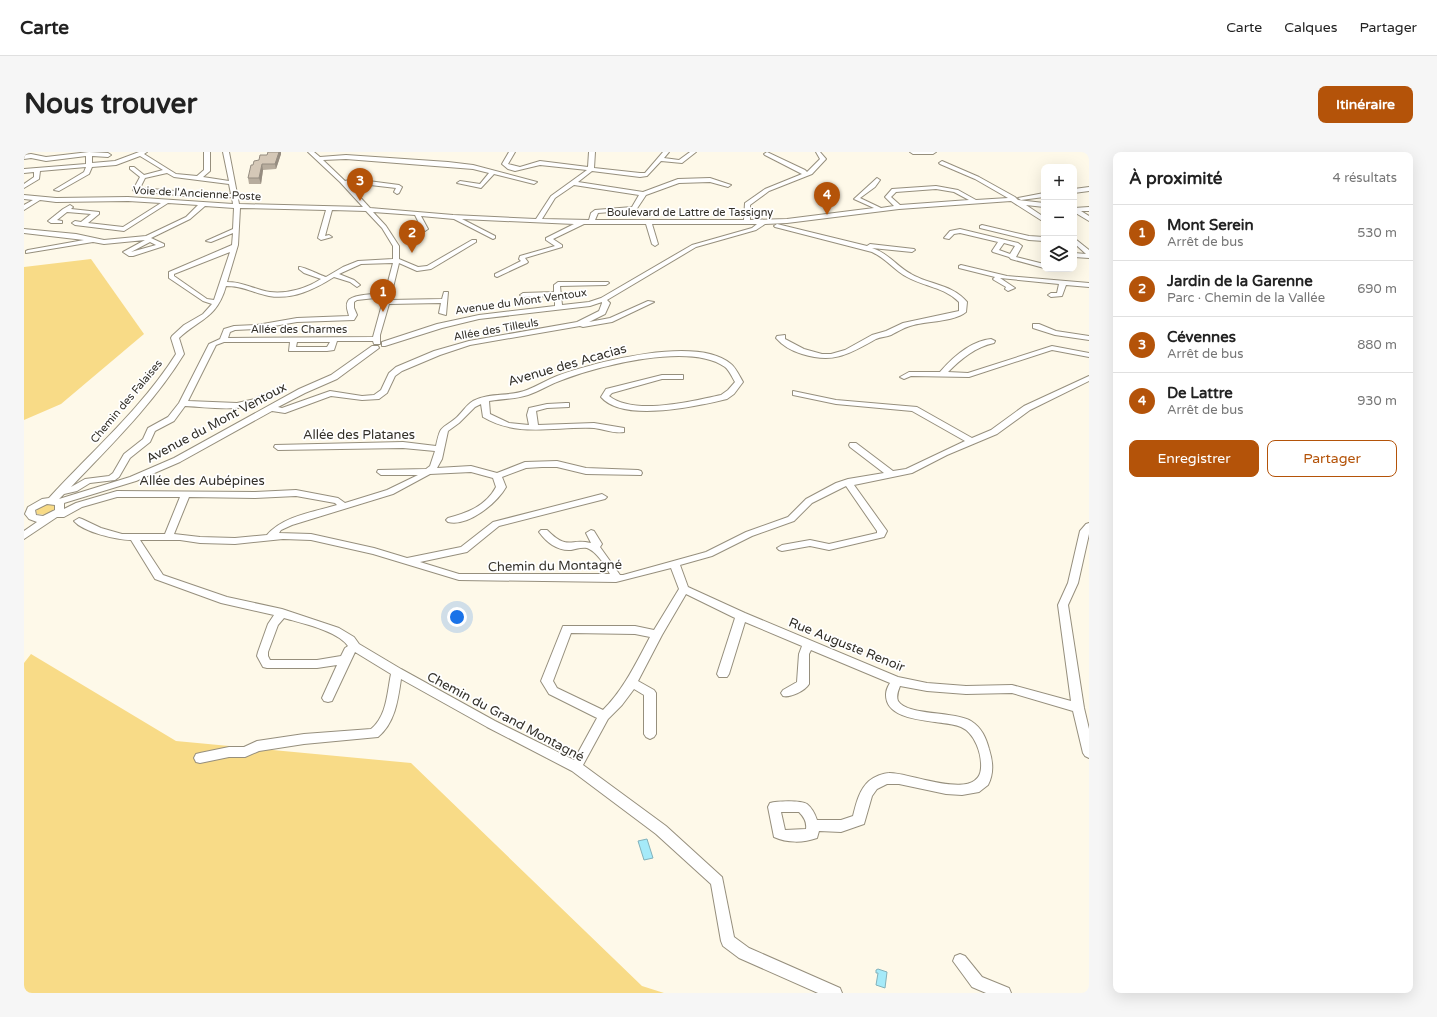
<!DOCTYPE html>
<html lang="fr">
<meta charset="utf-8">
<style>
:root{--surface:#fff;--page:#f6f6f6;--text:#222;--muted:#767676;--line:#e0e0e0;--accent:#b45309}
body{margin:0;font-family:"Varela Round",sans-serif;background:var(--page);color:var(--text)}
.controls{position:absolute;right:12px;top:12px;display:grid;overflow:hidden;border-radius:8px;box-shadow:0 4px 16px #0002}
.controls button{width:36px;height:36px;display:grid;place-items:center;padding:0;border:0;border-bottom:1px solid var(--line);background:var(--surface);color:var(--text);font:20px sans-serif}
.you{position:absolute;left:433px;top:465px;width:14px;height:14px;margin:-10px;border:3px solid #fff;border-radius:50%;background:#1a73e8;box-shadow:0 0 0 6px #1a73e833}
.badge{display:grid;place-items:center;width:26px;height:26px;border-radius:50%;background:var(--accent);color:#fff;font-size:13px;font-weight:700}
.pin{position:absolute;translate:-50% -33px;filter:drop-shadow(0 1px 2px #0008)}
.pin::after{content:'';position:absolute;top:21px;width:14px;height:12px;background:inherit;clip-path:polygon(0 0,100% 0,50% 100%)}
.list{margin:0;padding:0;list-style:none}
h2{display:flex;justify-content:space-between;align-items:center;height:52px;margin:0;padding:0 16px;font-size:17px}
h2 small{font-size:13px;font-weight:400;color:var(--muted)}
.list li{display:grid;grid-template-columns:26px 1fr auto;gap:12px;align-items:center;box-sizing:border-box;height:56px;padding:0 16px;border-top:1px solid var(--line)}
.list b{display:block;font-size:15px;white-space:nowrap}
.list p{margin:0;font-size:13px;white-space:nowrap;color:var(--muted)}
.list em{font-size:13px;font-style:normal;color:var(--muted)}
.actions{display:flex;gap:8px;padding:12px 16px}
.actions a{flex:1;padding:9px 0;border:1px solid var(--accent);border-radius:8px;text-align:center;font-size:14px;color:var(--accent)}
.actions .main{background:var(--accent);color:#fff}
.icon{flex:none;width:22px;height:22px;fill:none;stroke:currentColor;stroke-width:2;stroke-linecap:round;stroke-linejoin:round}
.map{position:relative;flex:none;width:1065px;height:841px;overflow:hidden;border-radius:8px}
header{display:flex;align-items:center;gap:24px;box-sizing:border-box;height:56px;padding:0 20px;background:var(--surface);border-bottom:1px solid var(--line)}
header strong{font-size:19px}
nav{display:flex;gap:22px;margin-inline-start:auto;font-size:14px}
.intro{display:flex;align-items:center;justify-content:space-between;box-sizing:border-box;height:96px;padding:0 24px}
h1{margin:0;font-size:28px}
.button{padding:10px 18px;border-radius:8px;background:var(--accent);color:#fff;font-size:14px;font-weight:700}
main{display:flex;gap:24px;padding:0 24px}
aside{flex:1;background:var(--surface);border-radius:8px;box-shadow:0 4px 16px #0002}
.map>svg:first-child{display:block}
.green{fill:#f8db87}
.water{fill:#a5eaf9;stroke:#83b2bb}
.lines{fill:none;stroke-linecap:round;stroke-linejoin:round}
.minor-casing{stroke:#968f7d;stroke-width:2}
.minor{fill:#fff;fill-rule:evenodd}
.wall{fill:#b7ac9d}
.shaded-wall{fill:#958c80}
.building{fill:#d5c8b7;stroke:#958c80}
.labels{text-anchor:middle;stroke-width:3.5;stroke-linejoin:round;paint-order:stroke}
.far-street-label{font-size:11px;fill:#333029;stroke:#fff}
.street-label{font-size:13px;fill:#333029;stroke:#fff}
</style>
<header>
<strong>Carte</strong>
<nav><a>Carte</a><a>Calques</a><a>Partager</a></nav>
</header>
<div class="intro"><h1>Nous trouver</h1><a class="button">Itinéraire</a></div>
<main>
<div class="map">
<svg width="1065" height="841" viewBox="0 0 1065 841">
<rect width="100%" height="100%" fill="#fef9e9"/>
<g class="green">
<polygon points="67,107 120,182 37,252 0,268 0,115"/>
<polygon points="21,352 30,353 31,358 22,363 13,362 12,360 13,357"/>
<polygon points="7,502 152,589 387,611 618,834 640,841 0,841 0,511"/>
</g>
<g class="water">
<polygon points="623,687 629,706 620,708 614,689"/>
<polygon points="854,817 863,820 861,836 852,833 854,821 852,821 852,818"/>
</g>
<g class="lines">
<defs>
<g id="minor">
<path d="M65 0 84 1 87 3 84 5 68 4V11L91 9 115 0H123L120 2 152 22 173 24 180 18V0H186V19L179 25 205 29 199 0H205L215 52 339 55 316 30 284 0H290L296 5 322 3 424 10 449 13 513 30 510 32 470 22 457 36 433 31 436 29 456 32 465 21 449 17 322 7 299 8 321 29 329 27 375 33 378 35 375 41 373 42 370 40 372 36 329 31 324 32 346 56 429 63 512 67 527 44 563 18 516 13 491 19 484 17 478 12 485 0H491L484 12 496 15 516 9 564 15 565 0H571L570 16 616 21H621L639 0H645L640 6 655 8 666 0H672L658 11 637 9 623 24 616 25 568 19 554 30 619 40 654 27 686 26 707 33 704 35 686 30 655 31 622 43 612 58 574 61 571 68H720L721 51 741 37 778 22 741 3 740 2 743 0 781 18 783 20 796 7 792 0H796L802 7 788 22 745 39 726 53V68L763 67 850 56 830 47 853 26 856 28 851 35 836 46 857 56 870 54 861 45 868 37 912 34 934 38 952 48 984 46 951 27 916 12 915 11 918 9 955 25 991 45 994 48 1020 51V55L1002 53 1020 65V70L987 49 875 57 763 71 741 72 732 78 672 95 583 148 586 151 581 162 565 170 586 166 624 149 630 150 588 170 559 175 556 174 446 193 416 203 378 219 371 224 363 241 355 247 338 248 307 244 261 261 248 259 156 310 112 329 40 351V357L52 351 93 339 231 340 272 338 314 346 321 351 363 338 394 323H357L353 320 354 318 402 317 406 314 411 299 379 296 254 298 250 295 251 293 379 290 412 294C417 272 416 279 432 266 438 261 442 253 449 249 466 240 486 245 503 238 513 234 523 228 533 224 572 210 673 183 707 212 712 216 716 225 719 230L710 242 703 247C674 254 599 271 577 245L582 237 638 223H659V227H638L588 241 585 244C610 264 669 249 697 243L704 238 711 230C708 225 705 218 701 215 665 190 576 214 538 228 526 232 516 239 504 243 492 247 478 247 465 249L466 262 485 271 505 273 503 263 505 256 523 252 542 251H545V255L523 256 512 259 514 273 570 271 600 276V280C591 282 579 277 570 276 532 274 494 286 459 265L457 252 451 255 435 271 424 279 418 307 413 316 447 314 473 321 501 310 533 309 562 316 614 318 617 319 618 321 617 323 562 322 533 315H518L502 316 478 325 482 335C473 351 444 375 424 370L422 368 424 366C443 361 462 354 472 335L469 326 447 320 406 322 369 342 268 373 257 378 255 381 287 382 350 396 383 406 437 395 469 370 578 342 583 345 581 347 475 374 443 400 396 410 435 422H586C582 414 572 399 563 396 558 395 552 397 547 398 534 399 523 391 515 380L517 378H523C544 399 545 386 567 391L562 381 567 378 570 379 578 392 576 395 596 423H599L682 400 722 380 764 365 782 347 812 331 824 327 860 321 826 295 825 293 826 291H832L869 319 882 317 941 289 888 259 812 252 769 243V239L812 248 893 255 948 286 967 278 1000 254 1065 224V229L1006 258 973 282 923 303 888 321 830 333 863 379 860 385 805 398 786 394 758 399 755 398 753 396 758 393 786 388 805 392 853 381V379L822 334 788 351 770 369 728 384 688 404 656 413 664 435 721 461 874 525 903 531 942 534 988 533 1047 549 1034 453 1044 431 1056 379 1062 372 1065 371V382L1054 431 1044 453 1060 556 1065 577V606L1061 604 1059 601 1049 559 988 541 942 542 903 539 876 534C874 539 872 544 874 549 883 564 931 559 947 569 958 576 962 586 965 597 969 610 970 621 964 633L955 640 938 643 922 642 875 632H863L853 637 848 644 840 672 817 680 795 679 793 686C779 691 763 691 750 685L744 655 746 651C752 649 777 648 783 652 788 656 791 662 793 668H817L829 664C832 652 835 638 845 629 850 625 859 621 865 621 885 620 955 651 957 616 958 602 951 581 937 575 918 567 861 573 862 542 862 539 864 534 866 531L787 498 785 502V532C781 539 766 546 759 544L757 541 759 538 773 530 775 502 778 494 721 470 705 522 703 525H695L693 522 711 466 662 442 638 483 614 529 630 538 632 541V582L630 585 626 587 622 585 620 582V543L610 537 598 553 584 567 559 613 642 674 698 725 710 785 725 796 816 836 818 841H794L715 806 699 794 697 789 687 732 632 682 548 619 463 575 377 527C374 548 371 571 354 585L280 592 235 599 221 605H205L176 611 172 610 170 606 172 602 176 601 205 595H220L233 589 280 582 347 577C363 564 363 541 367 522L331 500 308 549 304 550 300 549 298 546 313 513 293 516H243L239 515 233 504 234 500 244 472 250 463 197 451 131 427 107 388C93 388 59 380 50 369L55 366 58 367 77 376 98 382H141L156 345H93L58 355 40 365H33L0 387V379L13 370 5 367 1 362 4 355 18 347 25 346C68 299 118 256 152 202L147 186 148 184 160 173 179 162 188 152 179 149 145 126V120L208 93 209 81 187 90 182 89 209 77 210 56 181 54 166 67 127 86 140 92V94L109 104H105L99 100 121 88 80 92 69 90 2 101V99L4 98 60 88 0 81V77L52 82 80 88 122 84 162 65 174 53 144 51 100 79 51 73 48 71 51 69 57 70 67 62 43 60 33 68 38 69V71H27L24 69 39 57 46 53 49 55 47 57 75 60V62L64 71 99 75 137 51 104 49 32 50 16 48 0 58V53L9 48 0 47V43L32 46 104 45 209 52 208 45 186 46 110 39 109 38 116 25 106 17V15H110L120 23 139 18 116 4 92 13 68 15 65 22 35 39 30 38 60 20 62 15 16 19 15 27 0 36V32L10 25V20L0 21V17L62 12V4L22 9 7 6 0 7V3L7 2 22 5ZM143 21 150 25 205 32 207 42H186L116 36 121 26ZM550 33 615 43 608 55 571 58 567 61 565 68 518 67 531 46ZM912 37 930 40 945 48 876 53 867 45 872 40ZM216 56 302 58 294 86 297 88 308 85 305 83 301 84 308 58 342 59 358 76 369 94V107L334 109 319 115 302 125C296 123 278 114 275 115V117L280 121 297 127C283 136 264 142 246 140 231 138 220 130 203 130L214 93ZM349 60 391 63 398 77 401 79 404 77 397 64 430 67 469 87 471 86V84L438 67 550 72 522 86V88L531 94 496 104 495 107 497 109 471 122V124L473 125 503 111 504 110 501 106 538 95V93L529 87 560 72H622L628 92 631 94 634 92 628 72H733L728 76 668 93 577 146 565 150 538 153 536 134 582 133 585 131 584 130H534L530 133V140L499 141 496 143 499 145 531 144V154L455 163 413 172 358 190V194H361L418 176 455 167 566 154 578 150V151L575 159 553 170 445 189 410 199 372 215 365 221 357 238 350 243 338 244 306 239 258 256 254 255 281 241 313 227 355 196 354 194H348L307 223 275 237 150 306 106 325 35 347 40 342 53 339 66 331 91 328 95 325 106 306 126 290 131 279 150 269 161 254C186 255 228 263 247 243L243 241 231 247 213 251 164 249 192 193 200 190H266L265 199H303L310 198 313 189H349L350 192H356V183L365 152 417 151 415 161 422 163 424 140H420L418 147 366 148 375 111 393 119 407 117 452 90V88H448L403 114 394 115 375 107V94L362 74ZM126 90 132 93 107 100ZM206 100 190 148 183 147 150 124V122ZM369 111 361 141C353 142 328 142 324 149 321 154 324 159 325 164L273 166 233 173 210 174 200 177 196 187 185 192 155 251 144 265 124 276 119 287 100 302 89 321 85 324 61 327 47 335C87 293 130 251 160 202L155 186C177 166 193 166 202 134 220 134 229 141 245 144 269 148 291 137 310 125L326 130 333 135 336 133 330 128 315 122 337 112ZM360 145 349 185 204 186 206 180 211 178 233 177 273 170 330 168 333 163 330 156V150L333 148ZM273 190H306L303 195H272ZM272 344 311 351 313 353C290 360 259 364 243 383L211 386 176 385 150 382 165 345 231 346ZM23 352 31 353V358L19 364 12 363 11 358ZM259 387 287 388 349 402 435 428 592 430 647 416 655 437 630 478 611 474H539L517 529 525 542 573 566 550 608 471 569 377 517 335 492 330 485 315 476 258 457 203 445 139 423 116 388H156L176 391 211 392ZM260 466C277 471 314 479 324 494L321 496 317 504 293 508H246L244 504V500L254 473ZM547 481 611 482 626 485C612 511 600 537 579 558L533 536 529 529ZM757 660H775C780 665 783 670 782 677L761 678Z"/>
<polygon points="886,0 912,0 909,2 889,2"/>
<polygon points="1065,35 1065,39 1050,41 1050,37"/>
<polygon points="1020,41 1020,45 997,48 994,46"/>
<polygon points="1065,55 1065,59 1057,59 1065,64 1065,69 1050,60 1050,56"/>
<path d="M753 72 843 94 846 92 890 97 891 98 888 100 848 96C866 102 872 114 887 122 906 133 928 132 943 150L942 160C930 170 901 169 886 174 879 176 873 180 867 183 862 185 856 185 852 187 825 202 810 212 778 202 768 199 759 194 752 186L753 184 761 183V187L780 197 798 202H807L821 198 848 183 862 179 879 171 935 159V150C920 135 901 135 883 125 870 118 863 107 848 100L751 75 750 74Z"/>
<polygon points="958,73 1005,84 1020,85 1020,89 1005,88 956,76 956,74"/>
<path d="M936 77 994 91 998 94 992 105 1020 112V116L987 107 985 105 969 100 968 99 974 90 936 81 930 82 925 87 920 86 926 79ZM980 91 991 94 986 102 975 98Z"/>
<polygon points="1050,86 1065,98 1065,106 1050,105 1050,101 1062,102 1050,91"/>
<polygon points="937,113 983,124 1065,131 1065,135 1042,133 1038,144 1027,145 1024,143 1027,141 1033,141 1035,132 976,126 991,136 984,139 981,137 982,135 970,128 969,127 971,125 935,116 935,114"/>
<polygon points="1009,172 1015,172 1032,179 1065,184 1065,188 1031,183 1009,176"/>
<path d="M967 187 971 189 970 191C951 195 937 207 924 220L944 221 1028 194 1065 201V205L1028 198 945 225 887 224 880 227 876 225 885 220H916C929 205 947 189 967 187Z"/>
<polygon points="936,802 941,804 958,825 985,836 987,841 962,841 948,835 929,809 931,804"/>
</g>
</defs>
<use href="#minor" class="minor-casing"/>
<use href="#minor" class="minor"/>
</g>
<polygon class="wall" points="244,0 257,0 257,2 252,17 239,18 237,32 225,32 224,26 229,13 243,3"/>
<g class="shaded-wall">
<polygon points="255,0 257,0 257,2 252,17 251,12"/>
<polygon points="238,12 239,18 237,32 235,26"/>
</g>
<polygon class="building" points="244,0 255,0 251,12 238,12 235,26 224,26 227,13 229,13 230,9 235,8 236,3 243,3"/>
<g class="labels">
<g class="far-street-label">
<text transform="translate(173 41) rotate(3)" y="4">Voie de l'Ancienne Poste</text>
<text x="666" y="64">Boulevard de Lattre de Tassigny</text>
<text transform="translate(497 149) rotate(-8)" y="4">Avenue du Mont Ventoux</text>
<text x="275" y="181">Allée des Charmes</text>
<text transform="translate(472 177) rotate(-10)" y="4">Allée des Tilleuls</text>
<text transform="translate(102 249) rotate(-50)" y="4">Chemin des Falaises</text>
</g>
<g class="street-label">
<text transform="translate(543 212) rotate(-16)" y="5">Avenue des Acacias</text>
<text transform="translate(192 270) rotate(-28)" y="5">Avenue du Mont Ventoux</text>
<text x="335" y="287">Allée des Platanes</text>
<text x="178" y="333">Allée des Aubépines</text>
<text transform="translate(531 413) rotate(-1)" y="5">Chemin du Montagné</text>
<text transform="translate(823 492) rotate(22)" y="5">Rue Auguste Renoir</text>
<text transform="translate(482 564) rotate(28)" y="5">Chemin du Grand Montagné</text>
</g>
</g>
</svg>
<div class="controls">
<button>+</button>
<button>−</button>
<button><svg class="icon" aria-label="layers" viewBox="0 0 24 24"><path d="M12 4l9 5-9 5-9-5zM3 14l9 5 9-5"/></svg></button>
</div>
<div class="you"></div>
<div class="pin badge" style="left:359px;top:160px">1</div>
<div class="pin badge" style="left:388px;top:101px">2</div>
<div class="pin badge" style="left:336px;top:49px">3</div>
<div class="pin badge" style="left:803px;top:63px">4</div>
</div>
<aside>
<h2>À proximité<small>4 résultats</small></h2>
<ul class="list">
<li><span class="badge">1</span><div><b>Mont Serein</b><p>Arrêt de bus</p></div><em>530 m</em></li>
<li><span class="badge">2</span><div><b>Jardin de la Garenne</b><p>Parc · Chemin de la Vallée</p></div><em>690 m</em></li>
<li><span class="badge">3</span><div><b>Cévennes</b><p>Arrêt de bus</p></div><em>880 m</em></li>
<li><span class="badge">4</span><div><b>De Lattre</b><p>Arrêt de bus</p></div><em>930 m</em></li>
</ul>
<div class="actions"><a class="main">Enregistrer</a><a>Partager</a></div>
</aside>
</main>
